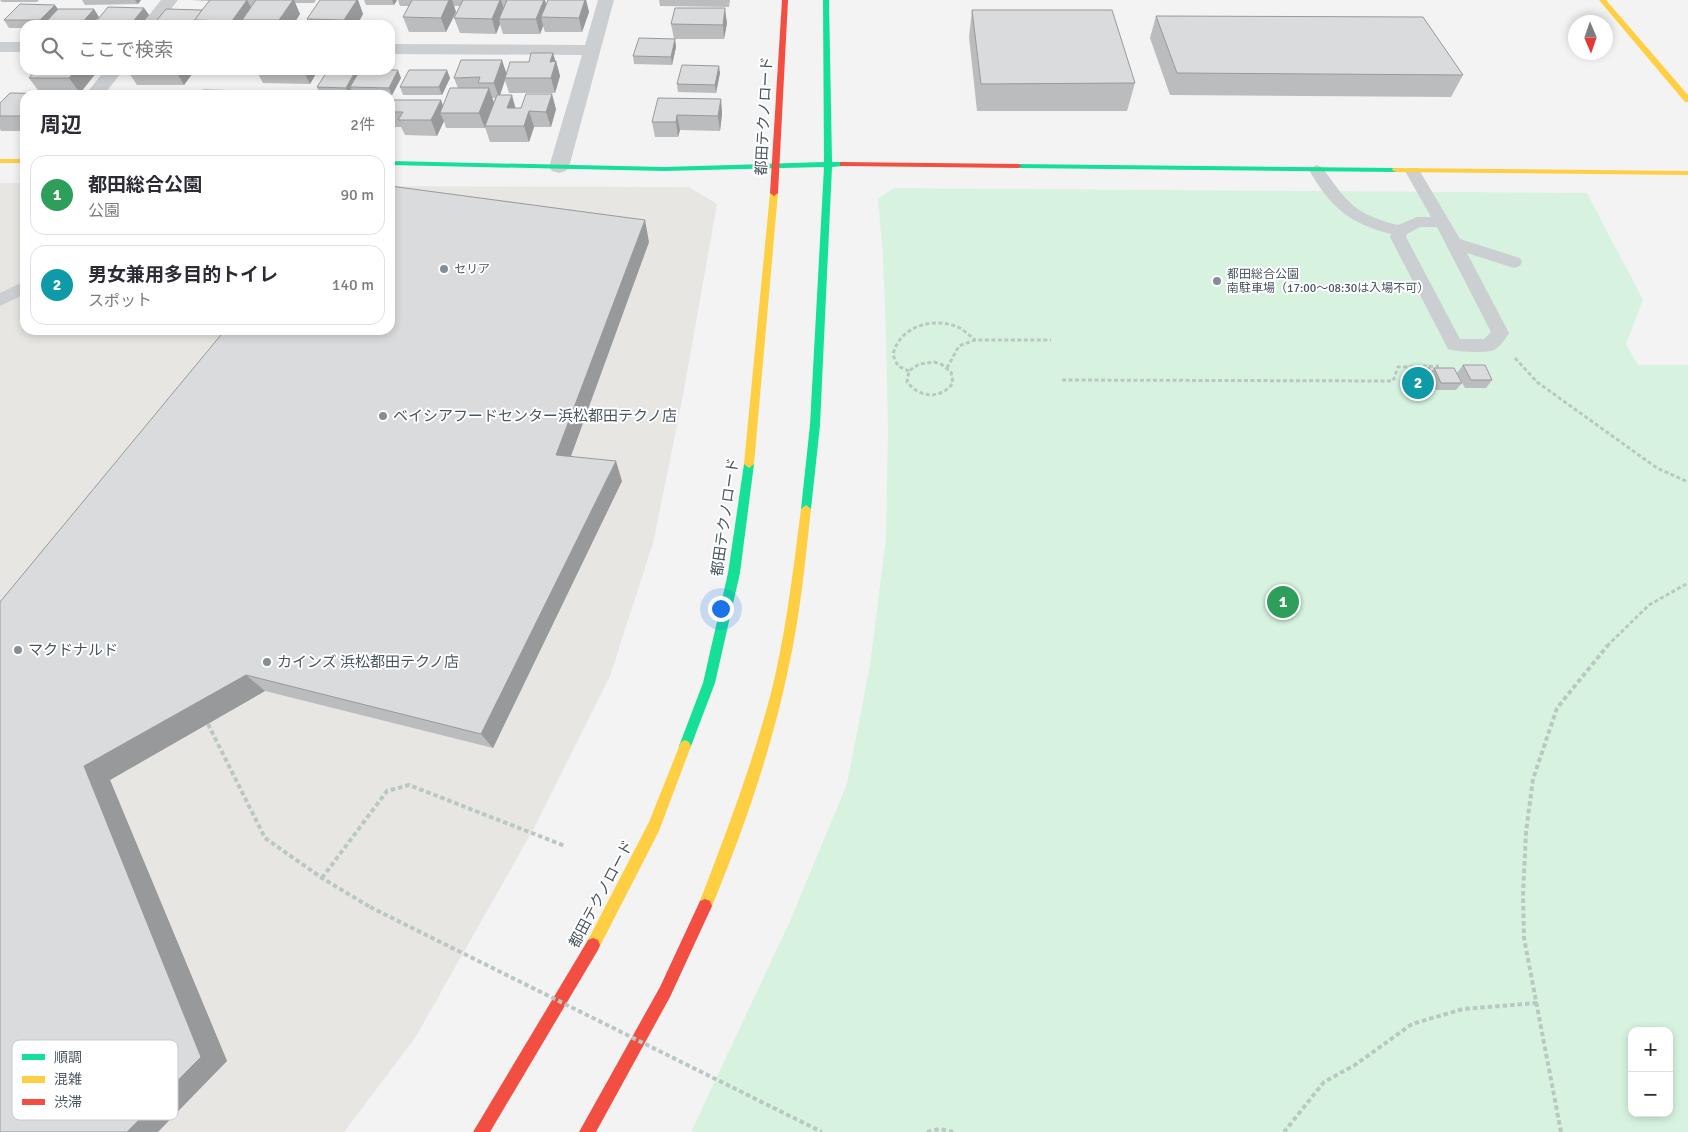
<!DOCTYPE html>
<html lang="ja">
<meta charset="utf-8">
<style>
:root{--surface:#fff;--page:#f2f2f3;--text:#2b2b33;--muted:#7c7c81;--line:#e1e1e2;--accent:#848e94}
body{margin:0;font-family:Signika,"Noto Sans JP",sans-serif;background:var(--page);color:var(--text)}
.controls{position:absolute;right:15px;bottom:15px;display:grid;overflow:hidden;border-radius:10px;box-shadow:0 2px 8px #0003}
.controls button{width:45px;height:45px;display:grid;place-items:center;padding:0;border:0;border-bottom:1px solid var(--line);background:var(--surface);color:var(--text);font:25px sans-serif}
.compass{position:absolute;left:1568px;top:15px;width:45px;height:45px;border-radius:50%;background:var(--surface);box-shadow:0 2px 8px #0003;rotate:178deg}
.you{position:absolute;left:720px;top:608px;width:18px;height:18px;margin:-12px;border:4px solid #fff;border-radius:50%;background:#1a73e8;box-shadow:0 0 0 8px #1a73e833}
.badge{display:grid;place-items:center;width:32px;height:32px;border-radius:50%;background:var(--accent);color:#fff;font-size:16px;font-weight:700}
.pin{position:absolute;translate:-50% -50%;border:2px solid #fff;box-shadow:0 1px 5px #0006}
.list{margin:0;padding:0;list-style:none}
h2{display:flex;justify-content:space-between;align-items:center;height:65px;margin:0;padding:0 20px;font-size:21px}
h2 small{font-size:16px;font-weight:400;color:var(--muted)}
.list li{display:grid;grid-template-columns:32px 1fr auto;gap:15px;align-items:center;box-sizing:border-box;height:80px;margin:0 10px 10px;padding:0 10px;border:1px solid var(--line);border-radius:15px}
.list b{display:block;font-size:19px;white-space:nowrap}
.list p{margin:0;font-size:16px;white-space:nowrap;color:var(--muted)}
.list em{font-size:16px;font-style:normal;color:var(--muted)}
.icon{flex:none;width:28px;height:28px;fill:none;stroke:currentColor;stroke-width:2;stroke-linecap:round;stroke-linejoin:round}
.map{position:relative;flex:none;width:1688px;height:1132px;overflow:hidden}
.search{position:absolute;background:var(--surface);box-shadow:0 2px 8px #0003;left:20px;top:20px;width:375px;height:55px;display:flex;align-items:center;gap:12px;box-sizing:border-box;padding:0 18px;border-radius:15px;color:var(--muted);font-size:19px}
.panel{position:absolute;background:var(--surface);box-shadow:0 2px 8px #0003;left:20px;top:90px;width:375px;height:245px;border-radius:15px}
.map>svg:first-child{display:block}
.commercial{fill:#e7e6e2}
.green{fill:#d7f3e0;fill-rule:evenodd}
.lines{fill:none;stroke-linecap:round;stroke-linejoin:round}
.path-far1{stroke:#bac8c3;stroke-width:3;stroke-dasharray:4 2.5;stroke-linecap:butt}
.path{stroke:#bac8c3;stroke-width:4;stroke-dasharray:4.5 3;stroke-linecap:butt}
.lane{fill:#cccfd2;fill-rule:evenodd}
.street{fill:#cccfd2;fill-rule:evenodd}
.fast{fill:#16e098;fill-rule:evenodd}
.slow{fill:#ffcf43;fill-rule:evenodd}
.jam{fill:#f24e42;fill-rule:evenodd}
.path-bridge{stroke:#bac8c3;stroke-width:4;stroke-dasharray:4.5 3;stroke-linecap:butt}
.wall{fill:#bbbcbd;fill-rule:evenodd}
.shaded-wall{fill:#98999a}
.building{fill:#d9dbdc;stroke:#98999a}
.poi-dot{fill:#848e94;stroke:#fff;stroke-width:2}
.labels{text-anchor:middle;stroke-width:4;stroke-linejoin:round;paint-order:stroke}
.far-poi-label{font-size:12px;fill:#485761;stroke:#fff;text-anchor:start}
.street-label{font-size:15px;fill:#485761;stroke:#fff}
.poi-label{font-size:15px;fill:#485761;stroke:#fff;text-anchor:start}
.key{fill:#fff;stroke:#c8cdd0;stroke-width:1}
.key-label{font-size:14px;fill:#485761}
</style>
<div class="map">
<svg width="1688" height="1132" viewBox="0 0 1688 1132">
<rect width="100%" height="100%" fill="#f3f3f3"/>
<polygon class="commercial" points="0,183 25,183 25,330 390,330 390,186 689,187 717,204 682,401 653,543 610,676 533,830 415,1038 344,1132 0,1132"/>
<path class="green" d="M894 188 1587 193 1643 300 1626 344 1638 365H1688V1132H691L790 921 847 784 870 665 886 538 888 429 886 336 883 257 878 199ZM1632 1031H1669V1113H1632Z"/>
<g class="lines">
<g class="path-far1">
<polyline points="1515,358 1537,382 1657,468 1688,482"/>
<path d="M934 362 941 364 951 372 953 383C940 400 920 398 907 382L909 371 919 364Z"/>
<polyline points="947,368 959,346 975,340 1051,340"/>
<path d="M909 371 898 366 893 355C898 329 928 318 952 325 961 327 968 334 975 340"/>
<polyline points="1062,380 1393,381 1398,367 1439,366"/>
<polyline points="1607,646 1649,605 1688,583"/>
</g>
<g class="path">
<polyline points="208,724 265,838 322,878 370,907"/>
<polyline points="322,878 387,791 409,785 565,846"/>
<polyline points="927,1132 940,1129 953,1132"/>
<polyline points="1284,1132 1324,1082 1355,1065 1412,1024 1463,1009 1537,1003"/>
<polyline points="1561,1132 1524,938 1523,895 1526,832 1533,779 1557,708 1608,645"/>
</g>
<g class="lane">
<path d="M1317 165 1322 167C1347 202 1354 214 1398 225L1417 217H1431L1405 171 1408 168H1418L1460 239 1520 258 1522 262 1520 266 1514 268 1467 253 1509 333C1506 338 1501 345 1496 349 1489 354 1457 352 1448 349L1390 237 1391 234C1349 223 1331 208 1309 170L1312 167ZM1420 227H1437L1491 332 1484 339H1460L1406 237 1407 234Z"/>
<polygon points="25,281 25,294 0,306 0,293"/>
</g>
<g class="street">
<polygon points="161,0 178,0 159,25 141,25"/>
<polygon points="598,0 614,0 569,167 566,171 559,173 552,171 549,167 582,55 390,54 390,44 585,45"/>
<rect x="0" y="42" width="25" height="10"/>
<polygon points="105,70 123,70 104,95 85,95"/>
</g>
<g class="fast">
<polygon points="823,0 829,0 832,162 843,162 847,164 843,166 832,167 820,425 811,509 806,513 801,509 810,425 824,167 664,171 390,165 390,161 664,167 824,162"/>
<polygon points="1015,164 1396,168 1400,170 1396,172 1018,168 1014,166"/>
<polygon points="749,460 754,464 740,573 715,683 691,746 689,750 685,752 681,750 679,746 703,683 728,573 744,464"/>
</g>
<g class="slow">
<polygon points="1599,0 1606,0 1688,95 1688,102 1685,102"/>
<rect x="0" y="159" width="25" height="4"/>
<polygon points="1393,168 1688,171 1688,175 1396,172 1392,170"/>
<polygon points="774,190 778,193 754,464 749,468 744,464 770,193"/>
<path d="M806 505 811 509C805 563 800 617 788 670 771 752 742 834 710 911L705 913 700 911 698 906C725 836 752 766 771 693 786 633 793 571 801 509Z"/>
<polygon points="685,740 689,742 691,746 659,831 598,950 593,952 588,950 586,945 588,940 649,822 681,742"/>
</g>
<g class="jam">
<polygon points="782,0 788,0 778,193 774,196 770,193"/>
<polygon points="840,162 1018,164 1022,166 1018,168 843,166 840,166"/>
<polygon points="705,899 710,901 712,906 670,997 596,1132 579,1132 660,987 700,901"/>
<polygon points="593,938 598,940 600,945 598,950 490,1132 473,1132 588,940"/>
</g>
<polyline class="path-bridge" points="370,907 822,1132"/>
</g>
<g class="wall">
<polygon points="0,0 39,0 37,2 2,2"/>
<polygon points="82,0 141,0 138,4 85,5"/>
<polygon points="190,0 316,0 314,3 295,3 300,14 293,25 153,25 202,10 209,1"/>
<polygon points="358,0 363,14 357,25 310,25 307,19"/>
<polygon points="364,0 397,0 394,5 366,5"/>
<polygon points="398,0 545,0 546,5 548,0 586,0 589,12 582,32 545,32 543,26 540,34 503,34 500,24 496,34 460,33 454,18 460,6 454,6 456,12 446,32 409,32 403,17 409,6 400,6"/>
<polygon points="659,0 730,0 729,7 660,6"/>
<polygon points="144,8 149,15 141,25 95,25 94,24"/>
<polygon points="58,9 99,17 91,25 25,25 25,28 9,28 4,20"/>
<polygon points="972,10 1135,83 1127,111 977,111 969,37"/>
<polygon points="1156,16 1463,75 1451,97 1170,95 1150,38"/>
<polygon points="727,23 724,39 675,39 676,47 672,65 634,64 633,56 674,39 671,24"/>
<path d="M553 53 555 61H556L560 76 555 93H509L505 80 500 95 516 108 556 109 551 127H534L529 142H490L485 127V128H446L444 121 437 136 405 135 401 127H394L390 118V106L441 100 443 106 458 88 454 78 506 73 529 62ZM492 98H495L494 103Z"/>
<polygon points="36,70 96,70 97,72 80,93 40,93 29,78"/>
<polygon points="127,70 195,70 184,85 137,85"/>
<polygon points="256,70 318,70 310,84 263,83"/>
<polygon points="720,73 716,93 678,92 677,84"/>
<polygon points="358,74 401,78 392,95 354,95 352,91 350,95 310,95 320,94 317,87"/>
<polygon points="450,78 442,95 403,95 400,87"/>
<polygon points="10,93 58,94 59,95 25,95 25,131 1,131 0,129 0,103"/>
<polygon points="721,99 722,114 720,131 680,130 678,137 655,137 652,122"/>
<polygon points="649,242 571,456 622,481 493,748 265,691 110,780 227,1061 0,1132 225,330"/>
<polygon points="1463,365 1492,380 1486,388 1465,388 1457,373"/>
<polygon points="1434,368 1462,383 1456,390 1436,390 1434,386 1431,390 1412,390 1406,376 1411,369 1431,372"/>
</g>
<g class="shaded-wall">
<polygon points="135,0 141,0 138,4"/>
<polygon points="247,0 255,15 242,20 245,25 234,25 232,21"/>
<polygon points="293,0 294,0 300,14 293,25 281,25 279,20"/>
<polygon points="353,0 358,0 363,14 357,25 347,25 344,20"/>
<polygon points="392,0 397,0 394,5"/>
<polygon points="449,0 452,0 456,12 446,32 441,18"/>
<polygon points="500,0 501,0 505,13 499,19 500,24 496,34 492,19"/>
<polygon points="544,0 545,0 548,13 541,17 543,26 540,34 536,19"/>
<polygon points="585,0 586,0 589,12 582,32 579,18"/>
<polygon points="55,5 60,12 43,25 40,20"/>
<polygon points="144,8 149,15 141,25 131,25 131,24"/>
<polygon points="725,8 727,23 724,39 723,25"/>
<polygon points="94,9 99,17 91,25 80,25"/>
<polygon points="202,10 194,20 197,25 191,25"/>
<polygon points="675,39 676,47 672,65 671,57"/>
<polygon points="553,53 556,63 556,61 560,76 555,93 551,78 550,62"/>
<polygon points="502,60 507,75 505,78 505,80 499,98 494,83"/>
<polygon points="719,66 720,73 716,93 715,85"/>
<polygon points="76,70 96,70 97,72 80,93 69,78"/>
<polygon points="175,70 195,70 184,85"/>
<polygon points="303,70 318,70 310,84"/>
<polygon points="356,70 360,78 350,87 352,91 349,95 346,88"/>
<polygon points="398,70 401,78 392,95 389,88"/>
<polygon points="447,70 450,78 442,95 439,87"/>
<polygon points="489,88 494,103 485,128 479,113"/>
<polygon points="252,91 254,95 249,95"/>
<polygon points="552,94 556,109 551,127 546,112"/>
<polygon points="512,95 516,110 507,108"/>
<polygon points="721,99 722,114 720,131 718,116"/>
<polygon points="441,100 445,113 440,113 444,121 437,136 431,120"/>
<polygon points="529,111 534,127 529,142 524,126"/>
<polygon points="677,115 680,130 678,137 676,122"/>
<polygon points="645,220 649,242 564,475 556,455"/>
<polygon points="616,461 622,481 493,748 481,734"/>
<polygon points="246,675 265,691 110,780 227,1061 158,1132 127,1132 84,766"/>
</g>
<g class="building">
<polygon points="210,0 247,0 232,21 194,20"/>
<polygon points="256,0 293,0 279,20 242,20"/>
<polygon points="320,0 357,0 344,20 307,19"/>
<polygon points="412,0 449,0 441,18 403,17"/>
<polygon points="463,0 500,0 492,19 454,18"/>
<polygon points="507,0 544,0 536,19 499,19"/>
<polygon points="548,0 585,0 579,18 541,17"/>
<polygon points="20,4 55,5 40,20 4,20"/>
<polygon points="108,7 144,8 131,24 94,24"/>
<polygon points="675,8 725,8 723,25 671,24"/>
<polygon points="58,9 94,9 80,25 43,25"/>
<polygon points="166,9 202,10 191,25 153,25"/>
<polygon points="972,10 1112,10 1135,83 981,84"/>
<polygon points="1156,16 1423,17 1463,75 1177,73"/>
<polygon points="639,38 675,39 671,57 633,56"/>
<polygon points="531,53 553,53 550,62 556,61 551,78 505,78 510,62 529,62"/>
<polygon points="461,60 502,60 494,83 478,83 480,77 454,78"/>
<polygon points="682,65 719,66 715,85 677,84"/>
<polygon points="36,70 76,70 69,78 29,78"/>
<polygon points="328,70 356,70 346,88 317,87"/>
<polygon points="360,70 398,70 389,88 350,87"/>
<polygon points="409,70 447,70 439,87 400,87"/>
<polygon points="450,88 489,88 479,113 440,113"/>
<polygon points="203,90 252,91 249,95 199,95"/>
<polygon points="140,92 189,93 187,95 138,95"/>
<polygon points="10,93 58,94 57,95 25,95 25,116 0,116 0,103"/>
<polygon points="311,94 343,94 342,95 310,95"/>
<polygon points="526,94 552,94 546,112 529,111 524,126 485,126 497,95 512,95 507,108 521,108"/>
<polygon points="658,98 721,99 718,116 677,115 676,122 652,122"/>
<polygon points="393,100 441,100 431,120 398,120 403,112 390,112 390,106"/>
<polygon points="390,186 645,220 556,455 616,461 481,734 246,675 84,766 201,1057 127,1132 0,1132 0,602 225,330 390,330"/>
<polygon points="1463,365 1485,365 1492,380 1471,380"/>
<polygon points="1429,368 1436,382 1417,383 1411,369"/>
<polygon points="1434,368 1454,368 1462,383 1441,383"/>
</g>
<g class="poi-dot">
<circle cx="444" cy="269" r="5"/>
<circle cx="1217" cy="281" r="5"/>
<circle cx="383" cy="416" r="5"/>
<circle cx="18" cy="650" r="5"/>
<circle cx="267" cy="662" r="5"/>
</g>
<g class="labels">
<g class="far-poi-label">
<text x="454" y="273">セリア</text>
<text x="1227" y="278">都田総合公園<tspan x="1227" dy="14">南駐車場（17:00～08:30は入場不可）</tspan></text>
</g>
<g class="street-label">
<text transform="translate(764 116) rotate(-87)" y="5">都田テクノロード</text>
<text transform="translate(725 517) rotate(-82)" y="5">都田テクノロード</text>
<text transform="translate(601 894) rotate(-62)" y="5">都田テクノロード</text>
</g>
<g class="poi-label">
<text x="393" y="421">ベイシアフードセンター浜松都田テクノ店</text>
<text x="28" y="655">マクドナルド</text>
<text x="277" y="667">カインズ 浜松都田テクノ店</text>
</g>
</g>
<rect x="12" y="1040" width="166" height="80" rx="8" class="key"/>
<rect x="22" y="1054" width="23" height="6" fill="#16e098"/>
<rect x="22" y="1076" width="23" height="7" fill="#ffcf43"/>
<rect x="22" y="1099" width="23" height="6" fill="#f24e42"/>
<g class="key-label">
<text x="54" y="1062">順調</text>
<text x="54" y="1084">混雑</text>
<text x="54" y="1107">渋滞</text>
</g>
</svg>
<div class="controls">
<button>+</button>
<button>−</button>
</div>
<svg class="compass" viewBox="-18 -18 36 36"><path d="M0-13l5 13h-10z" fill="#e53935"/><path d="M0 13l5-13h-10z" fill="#7c7c81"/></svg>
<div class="you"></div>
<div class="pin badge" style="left:1283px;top:602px;background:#2e9e5b">1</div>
<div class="pin badge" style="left:1418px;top:383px;background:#0f9aa8">2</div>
<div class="search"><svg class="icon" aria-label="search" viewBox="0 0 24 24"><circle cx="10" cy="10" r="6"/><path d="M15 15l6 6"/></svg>ここで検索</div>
<section class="panel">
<h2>周辺<small>2件</small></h2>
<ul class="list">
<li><span class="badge" style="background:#2e9e5b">1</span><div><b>都田総合公園</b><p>公園</p></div><em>90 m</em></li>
<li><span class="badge" style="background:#0f9aa8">2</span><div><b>男女兼用多目的トイレ</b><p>スポット</p></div><em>140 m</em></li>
</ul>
</section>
</div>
